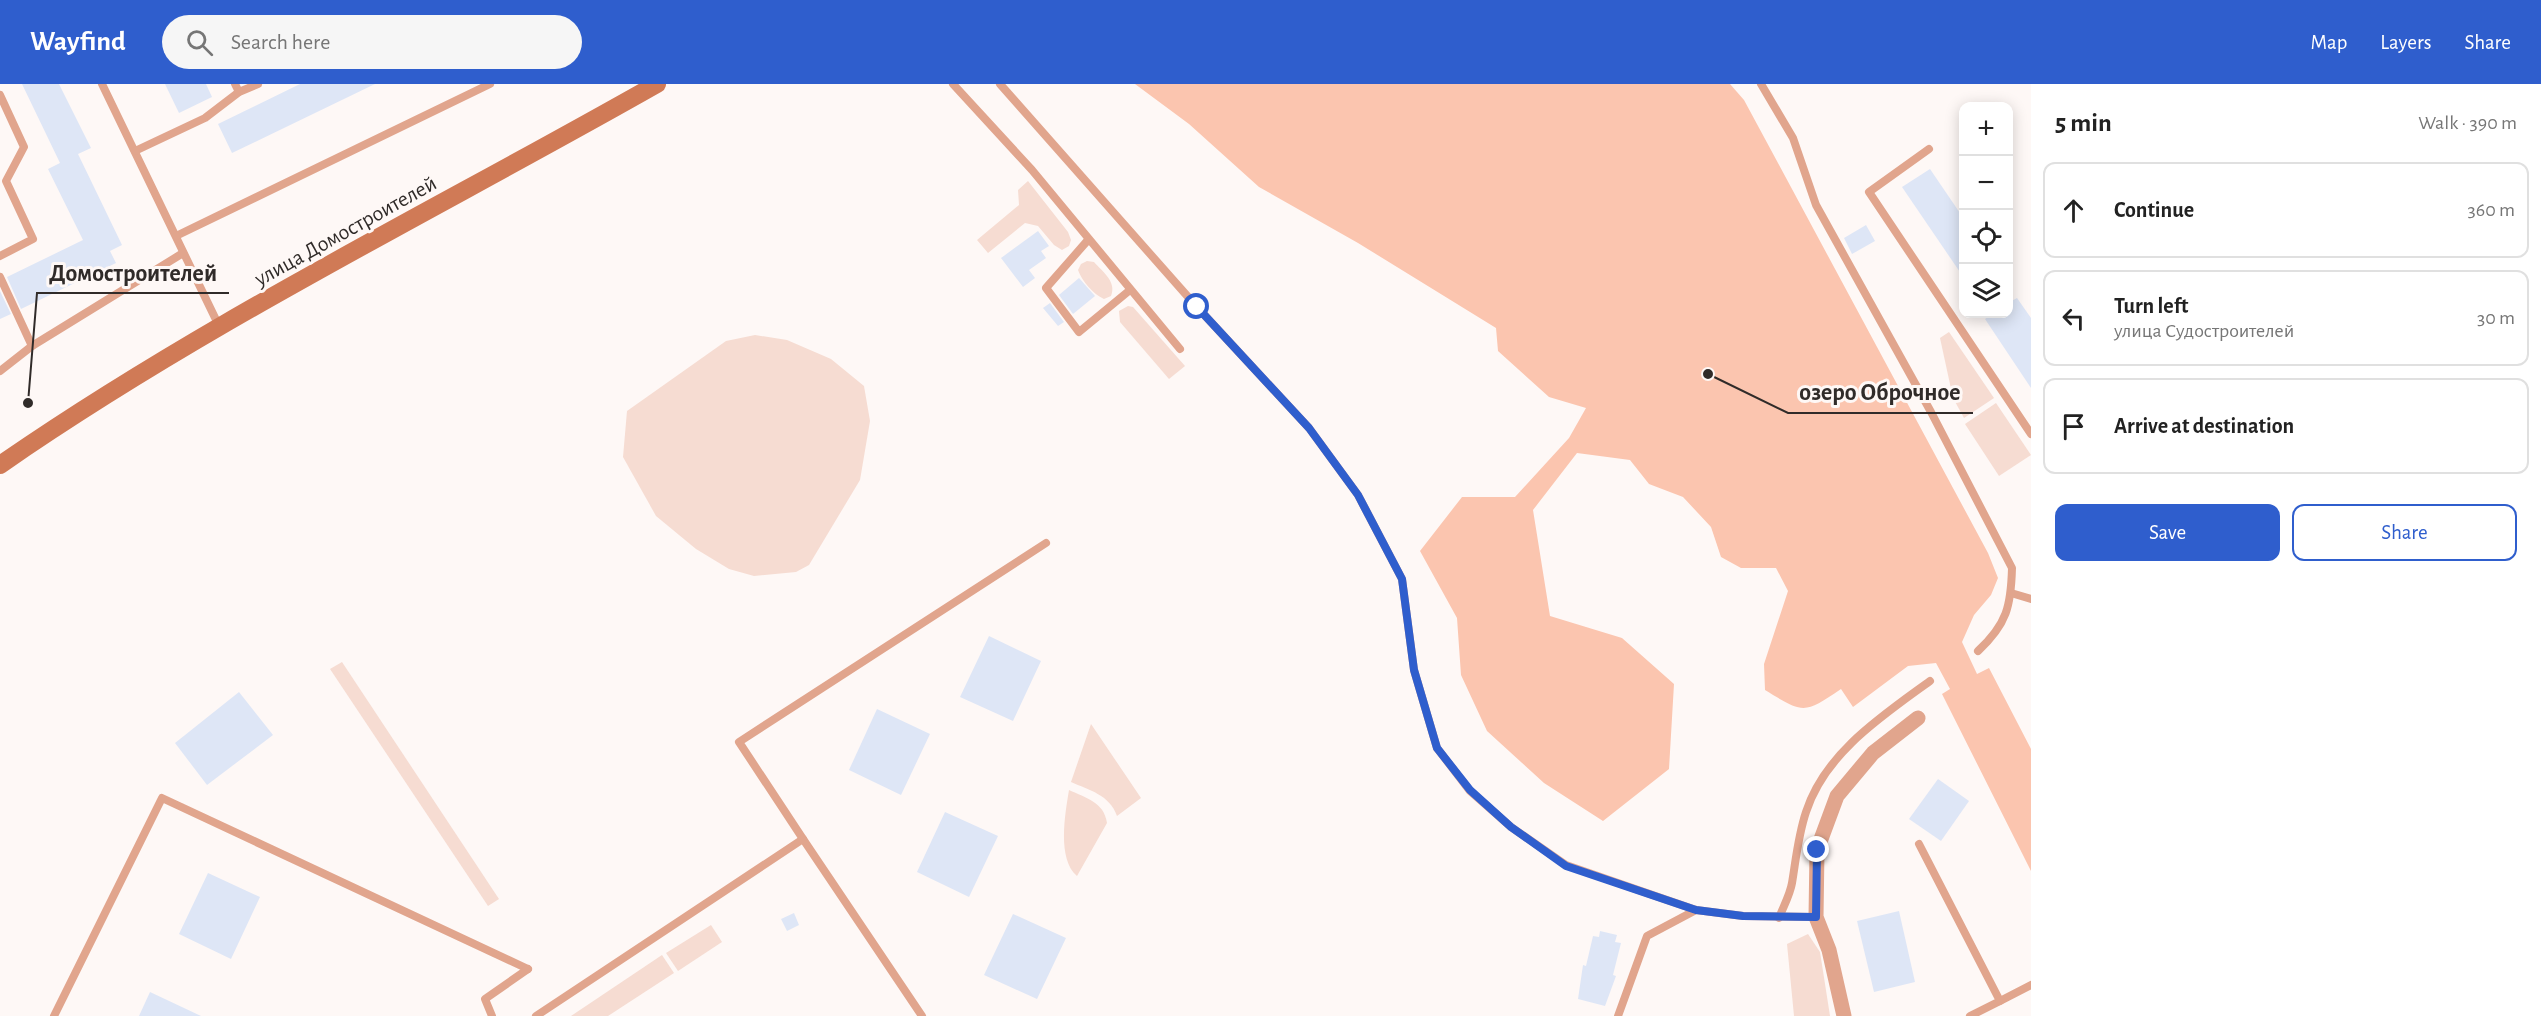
<!DOCTYPE html>
<meta charset="utf-8">
<style>
:root{--surface:#fff;--page:#f6f6f6;--text:#222;--muted:#767676;--line:#e0e0e0;--accent:#2f5ecd}
body{margin:0;font-family:"Alegreya Sans",sans-serif;background:var(--page);color:var(--text)}
.controls{position:absolute;right:18px;top:18px;display:grid;overflow:hidden;border-radius:12px;box-shadow:0 3px 15px #0003}
.controls button{width:54px;height:54px;display:grid;place-items:center;padding:0;border:0;border-bottom:2px solid var(--line);background:var(--surface);color:var(--text);font:30px sans-serif}
.stop{position:absolute;width:18px;height:18px;margin:-14px;border:4px solid #2f5ecd;border-radius:50%;background:#fff}
.stop.end{background:#2f5ecd;border-color:#fff;box-shadow:0 2px 6px #0008}
.list{margin:0;padding:0;list-style:none}
h2{display:flex;justify-content:space-between;align-items:center;height:78px;margin:0;padding:0 24px;font-size:26px}
h2 small{font-size:20px;font-weight:400;color:var(--muted)}
.list li{display:grid;grid-template-columns:39px 1fr auto;gap:18px;align-items:center;box-sizing:border-box;height:96px;margin:0 12px 12px;padding:0 12px;border:2px solid var(--line);border-radius:12px}
.list b{display:block;font-size:22px;white-space:nowrap}
.list p{margin:0;font-size:20px;white-space:nowrap;color:var(--muted)}
.list em{font-size:20px;font-style:normal;color:var(--muted)}
.actions{display:flex;gap:12px;padding:18px 24px}
.actions a{flex:1;padding:14px 0;border:2px solid var(--accent);border-radius:12px;text-align:center;font-size:21px;color:var(--accent)}
.actions .main{background:var(--accent);color:#fff}
.icon{flex:none;width:33px;height:33px;fill:none;stroke:currentColor;stroke-width:2;stroke-linecap:round;stroke-linejoin:round}
.map{position:relative;flex:none;width:2031px;height:932px;overflow:hidden}
header{display:flex;align-items:center;gap:36px;box-sizing:border-box;height:84px;padding:0 30px;background:var(--accent);color:#fff}
header strong{font-size:28px}
nav{display:flex;gap:33px;margin-inline-start:auto;font-size:21px}
.search{width:420px;height:54px;background:var(--page);display:flex;align-items:center;gap:15px;box-sizing:border-box;padding:0 21px;border-radius:33px;color:var(--muted);font-size:22px}
main{display:flex}
aside{flex:1;background:var(--surface)}
.map>svg:first-child{display:block}
.green{fill:#f6dcd2}
.water{fill:#fbc5af}
.building{fill:#dee6f6}
.lines{fill:none;stroke-linecap:round;stroke-linejoin:round}
.lane{stroke:#e1a58d;stroke-width:8}
.street{stroke:#e1a58d;stroke-width:15}
.secondary{stroke:#d07a56;stroke-width:18}
.route{stroke:#2f5ecd;stroke-width:8}
.labels{text-anchor:middle;stroke-width:6;stroke-linejoin:round;paint-order:stroke}
.street-label{font-size:22px;fill:#302b29;stroke:#fef8f6}
.leader{fill:none;stroke:#302b29;stroke-width:2}
.callout-dot{fill:#302b29;stroke:#fef8f6;stroke-width:2}
.callout-label{font-size:24px;text-anchor:middle;font-weight:bold;fill:#302b29;stroke:#fef8f6;stroke-width:6;stroke-linejoin:round;paint-order:stroke}
</style>
<header>
<strong>Wayfind</strong>
<div class="search"><svg class="icon" aria-label="search" viewBox="0 0 24 24"><circle cx="10" cy="10" r="6"/><path d="M15 15l6 6"/></svg>Search here</div>
<nav><a>Map</a><a>Layers</a><a>Share</a></nav>
</header>
<main>
<div class="map">
<svg width="2031" height="932" viewBox="0 0 2031 932">
<rect width="100%" height="100%" fill="#fef8f6"/>
<g class="green">
<polygon points="1028,97 1068,148 1071,156 1069,162 1062,166 1054,161 1038,142 1025,139 988,169 977,156 1019,121 1018,106"/>
<path d="M1087 177 1094 178C1103 188 1117 198 1111 212L1104 215C1093 210 1082 197 1078 186L1081 180Z"/>
<polygon points="1128,222 1133,223 1185,282 1169,295 1120,238 1119,227"/>
<polygon points="1949,248 1994,314 1964,334 1953,314 1940,254"/>
<polygon points="755,251 787,256 831,275 864,302 870,337 860,396 809,481 796,488 754,492 729,485 696,465 656,432 623,373 627,327 726,257"/>
<polygon points="1996,319 2031,371 1999,392 1965,340"/>
<polygon points="342,578 499,815 488,822 330,585"/>
<path d="M1091 640 1141 714 1117 732C1110 711 1089 706 1071 698Z"/>
<path d="M1069 706C1086 714 1104 718 1107 739L1077 792C1057 775 1065 730 1069 706Z"/>
<polygon points="711,841 722,858 678,887 666,869"/>
<polygon points="1808,850 1820,868 1830,932 1794,932 1787,860"/>
<polygon points="662,871 674,889 608,932 571,932"/>
</g>
<path class="water" d="M1135 0H1730L1744 16 1988 469 1998 494 1991 511 1974 531 1962 558 1977 590 1989 584 2031 665V787L1942 610 1950 605 1936 579 1908 582 1853 623 1841 605C1804 630 1804 630 1765 606L1764 580 1788 507 1776 484H1741L1721 473 1711 443 1683 413 1649 400 1630 376 1577 369 1533 426 1550 532 1622 554 1674 600 1669 685 1603 737 1544 699 1487 647 1461 591 1457 534 1420 467 1462 413H1515L1569 354 1586 324 1549 313 1498 267 1496 244 1358 159 1259 103 1189 40Z"/>
<g class="building">
<polygon points="22,0 59,0 91,64 78,70 122,161 110,167 116,179 21,225 7,193 83,156 48,85 60,79"/>
<polygon points="165,0 206,0 212,13 179,29"/>
<polygon points="300,0 375,0 232,69 218,40"/>
<polygon points="1930,85 1964,135 1964,194 1902,103"/>
<polygon points="1866,141 1875,157 1852,170 1844,154"/>
<polygon points="1038,147 1049,162 1041,167 1046,174 1029,186 1035,194 1023,203 1001,174"/>
<polygon points="1079,194 1095,212 1073,230 1059,211"/>
<polygon points="0,207 11,230 0,235"/>
<polygon points="2017,214 2031,234 2031,304 1985,235 1993,230 2008,230 2008,219"/>
<polygon points="1050,219 1064,238 1058,242 1043,224"/>
<polygon points="989,552 1041,577 1013,637 960,613"/>
<polygon points="239,608 273,651 207,701 175,659"/>
<polygon points="877,625 930,650 901,711 849,686"/>
<polygon points="1938,695 1969,717 1941,757 1909,735"/>
<polygon points="945,728 998,752 969,813 917,788"/>
<polygon points="208,789 260,813 231,875 179,850"/>
<polygon points="1899,827 1915,898 1874,908 1857,837"/>
<polygon points="794,829 799,841 787,847 781,835"/>
<polygon points="1013,830 1066,854 1037,915 984,891"/>
<polygon points="1600,847 1617,851 1615,858 1621,859 1613,891 1616,892 1605,922 1578,915 1583,881 1586,882 1593,852 1599,853"/>
<polygon points="150,908 201,932 139,932"/>
</g>
<g class="lines">
<g class="lane">
<polyline points="102,0 219,242"/>
<polyline points="235,0 239,8"/>
<polyline points="953,0 1032,86 1180,265"/>
<polyline points="1000,0 1197,223 1309,344 1358,411 1402,495 1414,586 1437,664 1470,707 1511,743 1566,781 1696,826 1743,832 1816,833"/>
<path d="M1761 0 1793 54 1816 121 1931 328 2012 484C2011 522 2007 540 1978 567"/>
<polyline points="0,11 24,63 6,97 33,155 0,172"/>
<polyline points="1929,65 1869,108 2031,350"/>
<polyline points="135,67 205,34 239,8 258,0"/>
<polyline points="176,152 490,0"/>
<polyline points="1088,156 1046,204 1079,248 1130,206"/>
<polyline points="0,193 32,262"/>
<polyline points="0,287 32,262 183,169"/>
<polyline points="2011,509 2031,515"/>
<polyline points="803,755 739,658 1046,459"/>
<polyline points="1919,760 2000,917 1970,932"/>
<path d="M1779 834C1783 823 1790 811 1792 799 1796 775 1798 752 1806 728 1825 669 1882 632 1930 597"/>
<polyline points="2000,917 2031,901"/>
<polyline points="54,932 162,714 528,885"/>
<polyline points="492,932 485,915 528,885"/>
<polyline points="536,932 803,755 922,932"/>
<polyline points="1618,932 1647,852 1696,826"/>
</g>
<polyline class="street" points="1844,932 1829,866 1816,833 1817,766 1837,712 1873,669 1918,634"/>
<path class="secondary" d="M0 381C208 237 437 125 657 0"/>
</g>
<g class="lines">
<polyline class="route" points="1197,223 1309,344 1358,411 1402,495 1414,586 1437,664 1470,706 1511,743 1566,782 1696,826 1743,832 1816,833 1817,766"/>
</g>
<g class="labels">
<g class="street-label">
<text transform="translate(345 146) rotate(-29)" y="8">улица Домостроителей</text>
</g>
</g>
<path class="leader" d="M28 319L37 209H229M1708 290L1788 329H1973"/>
<g class="callout-dot">
<circle cx="28" cy="319" r="6"/>
<circle cx="1708" cy="290" r="6"/>
</g>
<g class="callout-label">
<text x="133" y="197">Домостроителей</text>
<text x="1880" y="316">озеро Оброчное</text>
</g>
</svg>
<div class="controls">
<button>+</button>
<button>−</button>
<button><svg class="icon" aria-label="locate" viewBox="0 0 24 24"><circle cx="12" cy="12" r="6"/><path d="M12 2v4M12 18v4M2 12h4M18 12h4"/></svg></button>
<button><svg class="icon" aria-label="layers" viewBox="0 0 24 24"><path d="M12 4l9 5-9 5-9-5zM3 14l9 5 9-5"/></svg></button>
</div>
<div class="stop" style="left:1197px;top:223px"></div>
<div class="stop end" style="left:1817px;top:766px"></div>
</div>
<aside>
<h2>5 min<small>Walk · 390 m</small></h2>
<ul class="list">
<li><svg class="icon" aria-label="ahead" viewBox="0 0 24 24"><path d="M12 20V5M6 11l6-6 6 6"/></svg><div><b>Continue</b></div><em>360 m</em></li>
<li><svg class="icon" aria-label="left" viewBox="0 0 24 24"><path d="M17 20v-9H6M10 6l-5 5 5 5"/></svg><div><b>Turn left</b><p>улица Судостроителей</p></div><em>30 m</em></li>
<li><svg class="icon" aria-label="arrive" viewBox="0 0 24 24"><path d="M6 21V4h12l-3 4 3 4H6"/></svg><div><b>Arrive at destination</b></div></li>
</ul>
<div class="actions"><a class="main">Save</a><a>Share</a></div>
</aside>
</main>
